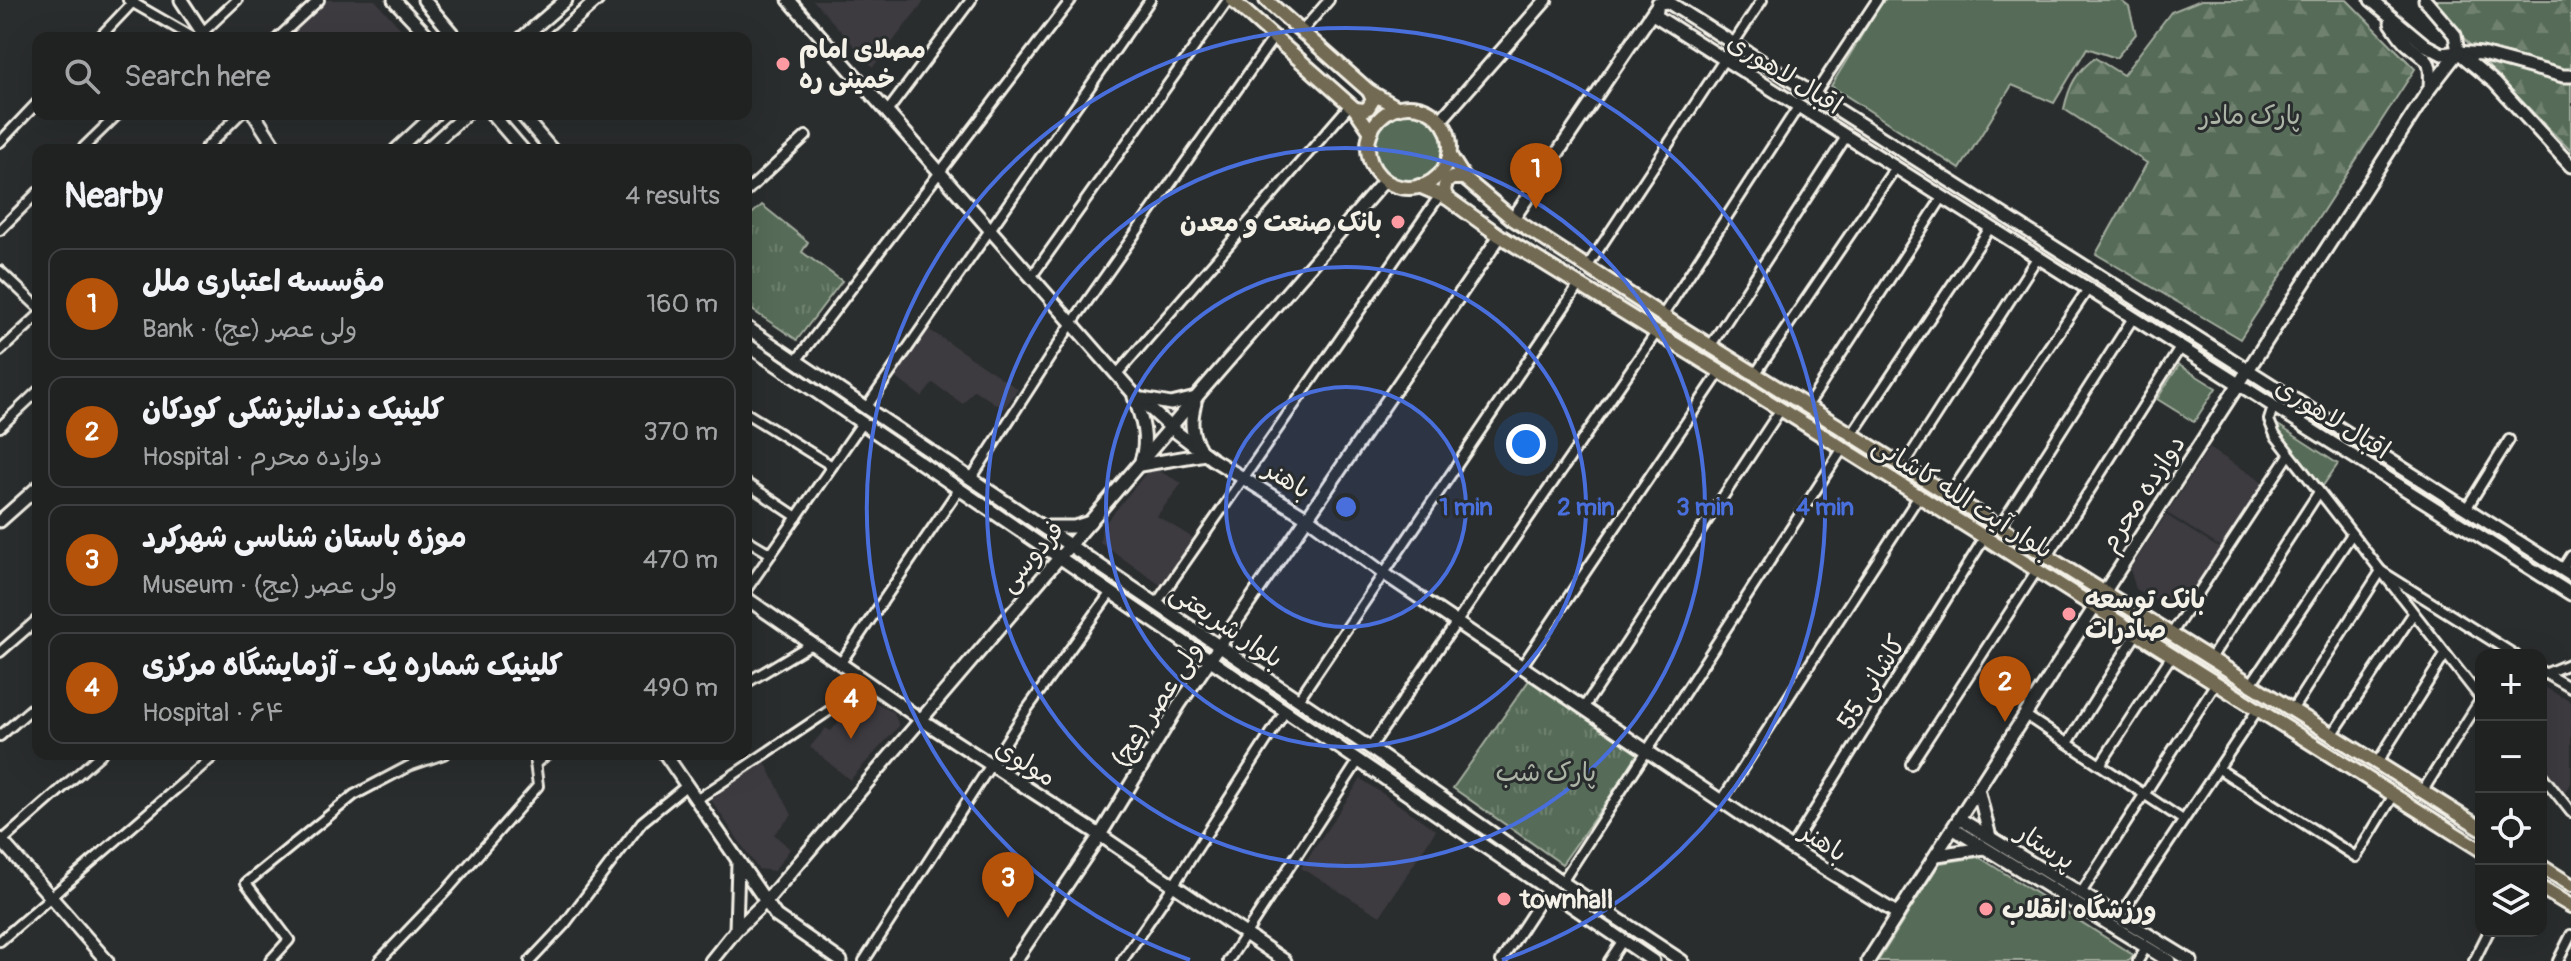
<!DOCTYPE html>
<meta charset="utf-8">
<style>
:root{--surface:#202222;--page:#2d2f2f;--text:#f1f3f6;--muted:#a2a4a5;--line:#3d3f40;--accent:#b45309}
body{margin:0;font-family:Pangolin,"Playpen Sans Arabic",sans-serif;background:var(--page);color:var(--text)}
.controls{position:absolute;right:24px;bottom:24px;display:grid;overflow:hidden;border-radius:16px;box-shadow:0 8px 32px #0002}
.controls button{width:72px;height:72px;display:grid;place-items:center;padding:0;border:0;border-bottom:2px solid var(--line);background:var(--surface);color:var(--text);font:40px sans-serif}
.you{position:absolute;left:1526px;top:444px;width:28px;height:28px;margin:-20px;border:6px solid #fff;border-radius:50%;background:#1a73e8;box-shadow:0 0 0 12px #1a73e833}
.badge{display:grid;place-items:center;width:52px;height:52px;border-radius:50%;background:var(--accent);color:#fff;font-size:26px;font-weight:700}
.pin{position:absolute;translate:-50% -66px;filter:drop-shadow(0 2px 4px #0008)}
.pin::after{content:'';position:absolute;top:42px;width:28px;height:24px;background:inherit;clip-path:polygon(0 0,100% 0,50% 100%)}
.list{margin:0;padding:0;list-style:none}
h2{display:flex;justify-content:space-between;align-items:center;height:104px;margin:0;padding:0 32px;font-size:34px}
h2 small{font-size:26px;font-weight:400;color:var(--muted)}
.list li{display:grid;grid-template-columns:52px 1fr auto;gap:24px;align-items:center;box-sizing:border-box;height:112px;margin:0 16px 16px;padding:0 16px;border:2px solid var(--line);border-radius:16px}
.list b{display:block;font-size:30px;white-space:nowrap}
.list p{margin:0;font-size:26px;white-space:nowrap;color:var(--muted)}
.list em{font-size:26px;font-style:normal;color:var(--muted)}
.icon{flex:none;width:44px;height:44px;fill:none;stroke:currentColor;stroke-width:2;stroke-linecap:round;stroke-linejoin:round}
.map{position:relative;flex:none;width:2571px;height:961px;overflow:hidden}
.search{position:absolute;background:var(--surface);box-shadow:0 8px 32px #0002;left:32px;top:32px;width:720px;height:88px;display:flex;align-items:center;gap:20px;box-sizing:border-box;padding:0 28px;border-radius:16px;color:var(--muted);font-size:30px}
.panel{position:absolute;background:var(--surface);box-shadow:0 8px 32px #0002;left:32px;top:144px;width:720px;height:616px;border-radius:16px}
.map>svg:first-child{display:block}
.built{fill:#3c3a3f}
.grass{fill:#566c58;stroke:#a5aea0;stroke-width:2}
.forest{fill:url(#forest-firs);stroke:#a5aea0;stroke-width:2}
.park{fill:url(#park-tufts);stroke:#a5aea0;stroke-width:2}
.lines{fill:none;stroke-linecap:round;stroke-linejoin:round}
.street-casing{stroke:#f4f1e8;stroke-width:14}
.secondary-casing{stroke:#f4f1e8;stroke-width:17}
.primary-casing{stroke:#f4f1e8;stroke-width:18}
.street{stroke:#2a2d2e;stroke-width:8}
.secondary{stroke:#2a2d2e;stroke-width:11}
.primary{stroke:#736b52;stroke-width:12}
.ring{fill:none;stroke:#486fdb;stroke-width:4}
.poi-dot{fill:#ff9aa2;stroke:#2a2d2e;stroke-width:3}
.labels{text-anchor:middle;stroke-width:6;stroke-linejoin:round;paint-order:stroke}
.poi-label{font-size:26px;font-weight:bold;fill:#f4f1e8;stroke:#2a2d2e;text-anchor:start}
.street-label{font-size:26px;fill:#f4f1e8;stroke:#2a2d2e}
.park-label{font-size:26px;fill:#adb5a7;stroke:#2a2d2e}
.centre{fill:#486fdb;stroke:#2a2d2e;stroke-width:4}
.ring-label{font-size:24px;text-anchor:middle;font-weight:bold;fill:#486fdb;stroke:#2a2d2e;stroke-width:6;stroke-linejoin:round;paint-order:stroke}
</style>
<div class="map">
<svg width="2571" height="961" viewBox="0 0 2571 961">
<defs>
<pattern id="forest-firs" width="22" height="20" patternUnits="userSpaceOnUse" patternTransform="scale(2)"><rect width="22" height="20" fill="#566c58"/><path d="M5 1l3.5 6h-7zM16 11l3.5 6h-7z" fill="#6f8170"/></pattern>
<pattern id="park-tufts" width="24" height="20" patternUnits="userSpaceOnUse" patternTransform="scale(2)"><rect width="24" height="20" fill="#566c58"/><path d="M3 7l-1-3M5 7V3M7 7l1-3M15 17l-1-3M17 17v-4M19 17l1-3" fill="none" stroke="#6f8170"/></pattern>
</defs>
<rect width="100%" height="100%" fill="#2a2d2e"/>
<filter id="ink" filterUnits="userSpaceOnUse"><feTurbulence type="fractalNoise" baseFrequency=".0125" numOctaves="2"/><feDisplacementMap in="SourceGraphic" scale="16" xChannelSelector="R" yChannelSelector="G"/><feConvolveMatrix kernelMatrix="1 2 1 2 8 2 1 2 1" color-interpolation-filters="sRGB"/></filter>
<g filter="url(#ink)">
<g class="built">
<polygon points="325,0 375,0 409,38 288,38 285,35"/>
<polygon points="813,0 925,0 873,67"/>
<polygon points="928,329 1018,389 1004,409 974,390 963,404 933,383 922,397 895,377"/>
<polygon points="2209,448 2263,482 2222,548 2167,513"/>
<polygon points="1151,467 1182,483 1157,516 1193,538 1163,587 1100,542 1102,527"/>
<polygon points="2166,515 2222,550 2181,611 2177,613 2136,589 2130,569"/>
<polygon points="2541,685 2571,702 2571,782 2564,794 2541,764"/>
<polygon points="865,696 894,713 899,726 850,780 810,747 826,728 831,731 860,697"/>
<polygon points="764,760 792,815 774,834 790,849 774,871 758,869 709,797"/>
<polygon points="1361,779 1436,830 1380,916 1301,868"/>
</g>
<g class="grass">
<polygon points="1883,0 2120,0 2129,7 2136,34 2116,58 2087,48 2054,103 2012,85 1960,169 1831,86"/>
<circle cx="1409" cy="147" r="35"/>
<polygon points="2179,365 2216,388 2194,422 2157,399"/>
<polygon points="2278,425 2338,464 2322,487 2275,429"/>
<polygon points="1979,857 2133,955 2129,961 1878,961 1940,863"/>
</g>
<g class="forest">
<path d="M2201 0H2347L2415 69 2240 339 2096 254 2147 163 2064 109C2069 86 2076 72 2095 58L2123 75 2171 12Z"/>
<polygon points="2430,0 2571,0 2571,151 2500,79"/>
</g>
<g class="park">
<polygon points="762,205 808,242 802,252 842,281 797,340 746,306 746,219"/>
<polygon points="1530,679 1639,755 1562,864 1453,788"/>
</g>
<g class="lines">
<defs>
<g id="street">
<polyline points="128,0 194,38"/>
<polyline points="1302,31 1329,0"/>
<polyline points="202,33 237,0"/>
<polyline points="99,38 134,1"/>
<polyline points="278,38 319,0"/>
<polyline points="1733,44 1762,0"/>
<polyline points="1814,95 1877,0"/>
<polyline points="887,112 971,0"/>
<polyline points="0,142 38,102"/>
<polyline points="81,150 118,114"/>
<polyline points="204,150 240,114"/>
<polyline points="746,192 806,136"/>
<polyline points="0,230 38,192"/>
<polyline points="1587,267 1724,60"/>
<polyline points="0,271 38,307"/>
<polyline points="1032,276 1228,0"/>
<polyline points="1663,315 1798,107"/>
<polyline points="1711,345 1846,137"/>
<polyline points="0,351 38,316"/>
<polyline points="796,361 1071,0"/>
<polyline points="1756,373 1895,168"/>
<polyline points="1117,374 1350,105"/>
<polyline points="1808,405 1942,198"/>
<polyline points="2273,407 2269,420 2275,435 2481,699"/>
<polyline points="866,408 1150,0"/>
<polyline points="746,413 832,466"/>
<polyline points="0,427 38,391"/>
<polyline points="1853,433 1990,228"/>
<polyline points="1904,465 2037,258"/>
<polyline points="971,479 1072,323 1274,37"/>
<polyline points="746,483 797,517"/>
<polyline points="1950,494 2088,289"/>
<polyline points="2466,509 2509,440"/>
<polyline points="2000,526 2133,318"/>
<polyline points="746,539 771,554"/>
<polyline points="2048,556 2180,348"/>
<polyline points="2562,570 2571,556"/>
<polyline points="746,590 862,423"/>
<polyline points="1156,604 1440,195"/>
<polyline points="2172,633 2289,455"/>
<polyline points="0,652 38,619"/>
<polyline points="2211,658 2319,492"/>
<polyline points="840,664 959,489"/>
<polyline points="1522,666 1720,372"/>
<polyline points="2541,671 2571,688"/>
<polyline points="2542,675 2571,663"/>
<polyline points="746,683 811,644"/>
<polyline points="2251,684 2352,534"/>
<polyline points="1298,700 1579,285"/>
<polyline points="1584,707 1781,409"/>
<polyline points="2292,710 2381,571 2515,655"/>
<polyline points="2025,715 2183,820"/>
<polyline points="2332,735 2413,614"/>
<polyline points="0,736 38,703"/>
<polyline points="2068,743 2137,633"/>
<polyline points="1370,748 1656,333"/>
<polyline points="2377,763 2445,655"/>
<polyline points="535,764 547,754"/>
<polyline points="1911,764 2037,570"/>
<polyline points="2100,765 2172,655"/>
<polyline points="2219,769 2356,857 2394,795"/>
<polyline points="2541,774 2571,812"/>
<polyline points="2422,792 2481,699"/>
<polyline points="696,800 869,684"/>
<polyline points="1722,800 1919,496"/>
<polyline points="2,841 101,754"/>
<polyline points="1791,848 1985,537"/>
<polyline points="1562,882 1843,448"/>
<polyline points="2081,893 2216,683"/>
<polyline points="2119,917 2258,709"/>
<polyline points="0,941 216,754"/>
<polyline points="270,961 289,940 246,883 354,795 409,766 444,754"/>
<polyline points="379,961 447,890 538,786 534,754"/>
<polyline points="530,961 564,925 642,822 686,786"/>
<polyline points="864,961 1025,712 1111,592"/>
<polyline points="1122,961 1173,886 1286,710"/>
<polyline points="1228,961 1359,760"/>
<polyline points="1501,961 1548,889"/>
<polyline points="1609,961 1623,940"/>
<polyline points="2138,961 2146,947"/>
<polyline points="2474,961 2489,931"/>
<polyline points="2558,961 2571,935"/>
</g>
<g id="secondary">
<polyline points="181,0 206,38"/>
<polyline points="394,0 430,38"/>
<polyline points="424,0 456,38"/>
<polyline points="789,0 1133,393 1171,428 1212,459 1308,518 1383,573 1791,848 1898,914"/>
<polyline points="2371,0 2425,45 2442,54 2458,52 2482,54 2563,76 2571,76"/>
<polyline points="2425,0 2455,35 2458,52"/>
<path d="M2391 23C2396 30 2401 39 2407 44 2428 63 2432 56 2430 88"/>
<polyline points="522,38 566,0"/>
<polyline points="554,38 597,0"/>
<polyline points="2458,52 2495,83 2571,166"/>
<polyline points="254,114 277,150"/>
<polyline points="492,114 523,150"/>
<polyline points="521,114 552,150"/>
<polyline points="1440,121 1546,0"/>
<polyline points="396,150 435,114"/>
<polyline points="426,150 466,114"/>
<polyline points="1513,219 1656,7"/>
<polyline points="746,327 1370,748 1562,882 1682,961"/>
<polyline points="746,344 1653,961"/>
<path d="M1134 397C1142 418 1149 439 1141 461"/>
<polyline points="1143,399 1171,404 1196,398"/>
<path d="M1195 403C1191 417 1190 434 1199 447"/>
<polyline points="1140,465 1205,454"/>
<polyline points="0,521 38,487"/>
<polyline points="1044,527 1074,527 1090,522"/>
<polyline points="2571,575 1668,2 1658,3 1656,16 2571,594"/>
<polyline points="746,598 920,719 1100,835 1285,961"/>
<polyline points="665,754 776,916 841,961"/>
<polyline points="1978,789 1990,837"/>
<polyline points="1960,819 2191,961"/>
<polyline points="1954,829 2169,961"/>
<polyline points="0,839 107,961"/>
<polyline points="1937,855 1984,848"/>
<polyline points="736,930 738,863"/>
<polyline points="711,961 736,930 767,900 1205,387 1385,180"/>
<polyline points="1015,961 1100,835 1179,705 1500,236"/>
<polyline points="1868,961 2025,715 2430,88 2458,52"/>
</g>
<g id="primary">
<polyline points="1232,0 1355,109 1371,132"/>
<polyline points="1266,0 1369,91 1398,108"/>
<circle cx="1409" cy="147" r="41"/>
<polyline points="1355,109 1364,110 1368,108 1373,100 1369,91"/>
<polyline points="1449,154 1464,178 1513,219 1677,325 2481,828"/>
<polyline points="1419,186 1447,198 1500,236 1803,423 2481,850"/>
<path d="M1447 198C1442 190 1444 183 1452 178H1464"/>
<polyline points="2541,866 2571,885"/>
<polyline points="2541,888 2571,906"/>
</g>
</defs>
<use href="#street" class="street-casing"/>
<use href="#secondary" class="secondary-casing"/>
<use href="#primary" class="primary-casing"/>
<use href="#street" class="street"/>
<use href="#secondary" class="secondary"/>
<use href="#primary" class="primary"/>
</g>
</g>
<circle cx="1346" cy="507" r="120" fill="#486fdb" fill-opacity=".12"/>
<g class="ring">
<circle cx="1346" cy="507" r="120"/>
<circle cx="1346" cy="507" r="240"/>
<circle cx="1346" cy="507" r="359"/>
<path d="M1190 960A479 479 0 1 1 1502 960"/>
</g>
<g class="poi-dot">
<circle cx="783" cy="64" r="8"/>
<circle cx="1398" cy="222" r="8"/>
<circle cx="2069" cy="614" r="8"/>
<circle cx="1504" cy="899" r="8"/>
<circle cx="1986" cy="909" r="8"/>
</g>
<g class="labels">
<g class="poi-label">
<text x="799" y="58">مصلای امام<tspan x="799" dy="30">خمینی ره</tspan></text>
<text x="1382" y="231" text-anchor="end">بانک صنعت و معدن</text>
<text x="2085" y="608">بانک توسعه<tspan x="2085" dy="30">صادرات</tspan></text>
<text x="1520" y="908">townhall</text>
<text x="2002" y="918">ورزشگاه انقلاب</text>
</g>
<g class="street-label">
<text transform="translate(1785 73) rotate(32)" y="9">اقبال لاهوری</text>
<text transform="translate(2333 418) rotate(32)" y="9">اقبال لاهوری</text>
<text transform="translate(1288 479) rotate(32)" y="9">باهنر</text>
<text transform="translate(2142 493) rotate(-57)" y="9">دوازده محرم</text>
<text transform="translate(1963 497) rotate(32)" y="9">بلوار آیت الله کاشانی</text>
<text transform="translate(1031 556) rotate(-49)" y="9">فردوسی</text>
<text transform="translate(1227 625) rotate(34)" y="9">بلوار شریعتی</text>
<text transform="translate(1871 682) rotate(-58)" y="9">کاشانی 55</text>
<text transform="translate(1156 704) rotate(-57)" y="9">ولی عصر (عج)</text>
<text transform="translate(1026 762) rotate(32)" y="9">مولوی</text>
<text transform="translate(1824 842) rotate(33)" y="9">باهنر</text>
<text transform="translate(2046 846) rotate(32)" y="9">پرستار</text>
</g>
<g class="park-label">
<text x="2250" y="124">پارک مادر</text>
<text x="1546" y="781">پارک شب</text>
</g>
</g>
<circle cx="1346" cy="507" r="12" class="centre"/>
<g class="ring-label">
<text x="1466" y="515">1 min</text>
<text x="1586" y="515">2 min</text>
<text x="1705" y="515">3 min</text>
<text x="1825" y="515">4 min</text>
</g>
</svg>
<div class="controls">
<button>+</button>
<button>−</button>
<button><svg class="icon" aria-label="locate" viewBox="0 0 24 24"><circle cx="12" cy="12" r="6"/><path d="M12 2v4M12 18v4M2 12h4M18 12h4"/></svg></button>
<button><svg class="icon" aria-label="layers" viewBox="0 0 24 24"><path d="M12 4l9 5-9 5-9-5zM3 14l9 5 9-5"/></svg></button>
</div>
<div class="you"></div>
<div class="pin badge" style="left:1536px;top:209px">1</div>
<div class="pin badge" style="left:2005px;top:722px">2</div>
<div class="pin badge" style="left:1008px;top:918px">3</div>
<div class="pin badge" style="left:851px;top:739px">4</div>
<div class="search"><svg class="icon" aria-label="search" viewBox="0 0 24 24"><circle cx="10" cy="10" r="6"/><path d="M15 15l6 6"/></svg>Search here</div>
<section class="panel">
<h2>Nearby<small>4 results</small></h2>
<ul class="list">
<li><span class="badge">1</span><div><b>مؤسسه اعتباری ملل</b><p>Bank · ولی عصر (عج)</p></div><em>160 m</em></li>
<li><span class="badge">2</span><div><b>کلینیک دندانپزشکی کودکان</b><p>Hospital · دوازده محرم</p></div><em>370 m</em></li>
<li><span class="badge">3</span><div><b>موزه باستان شناسی شهرکرد</b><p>Museum · ولی عصر (عج)</p></div><em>470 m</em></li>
<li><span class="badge">4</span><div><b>کلینیک شماره یک - آزمایشگاه مرکزی</b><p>Hospital · ۶۴</p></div><em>490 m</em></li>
</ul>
</section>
</div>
